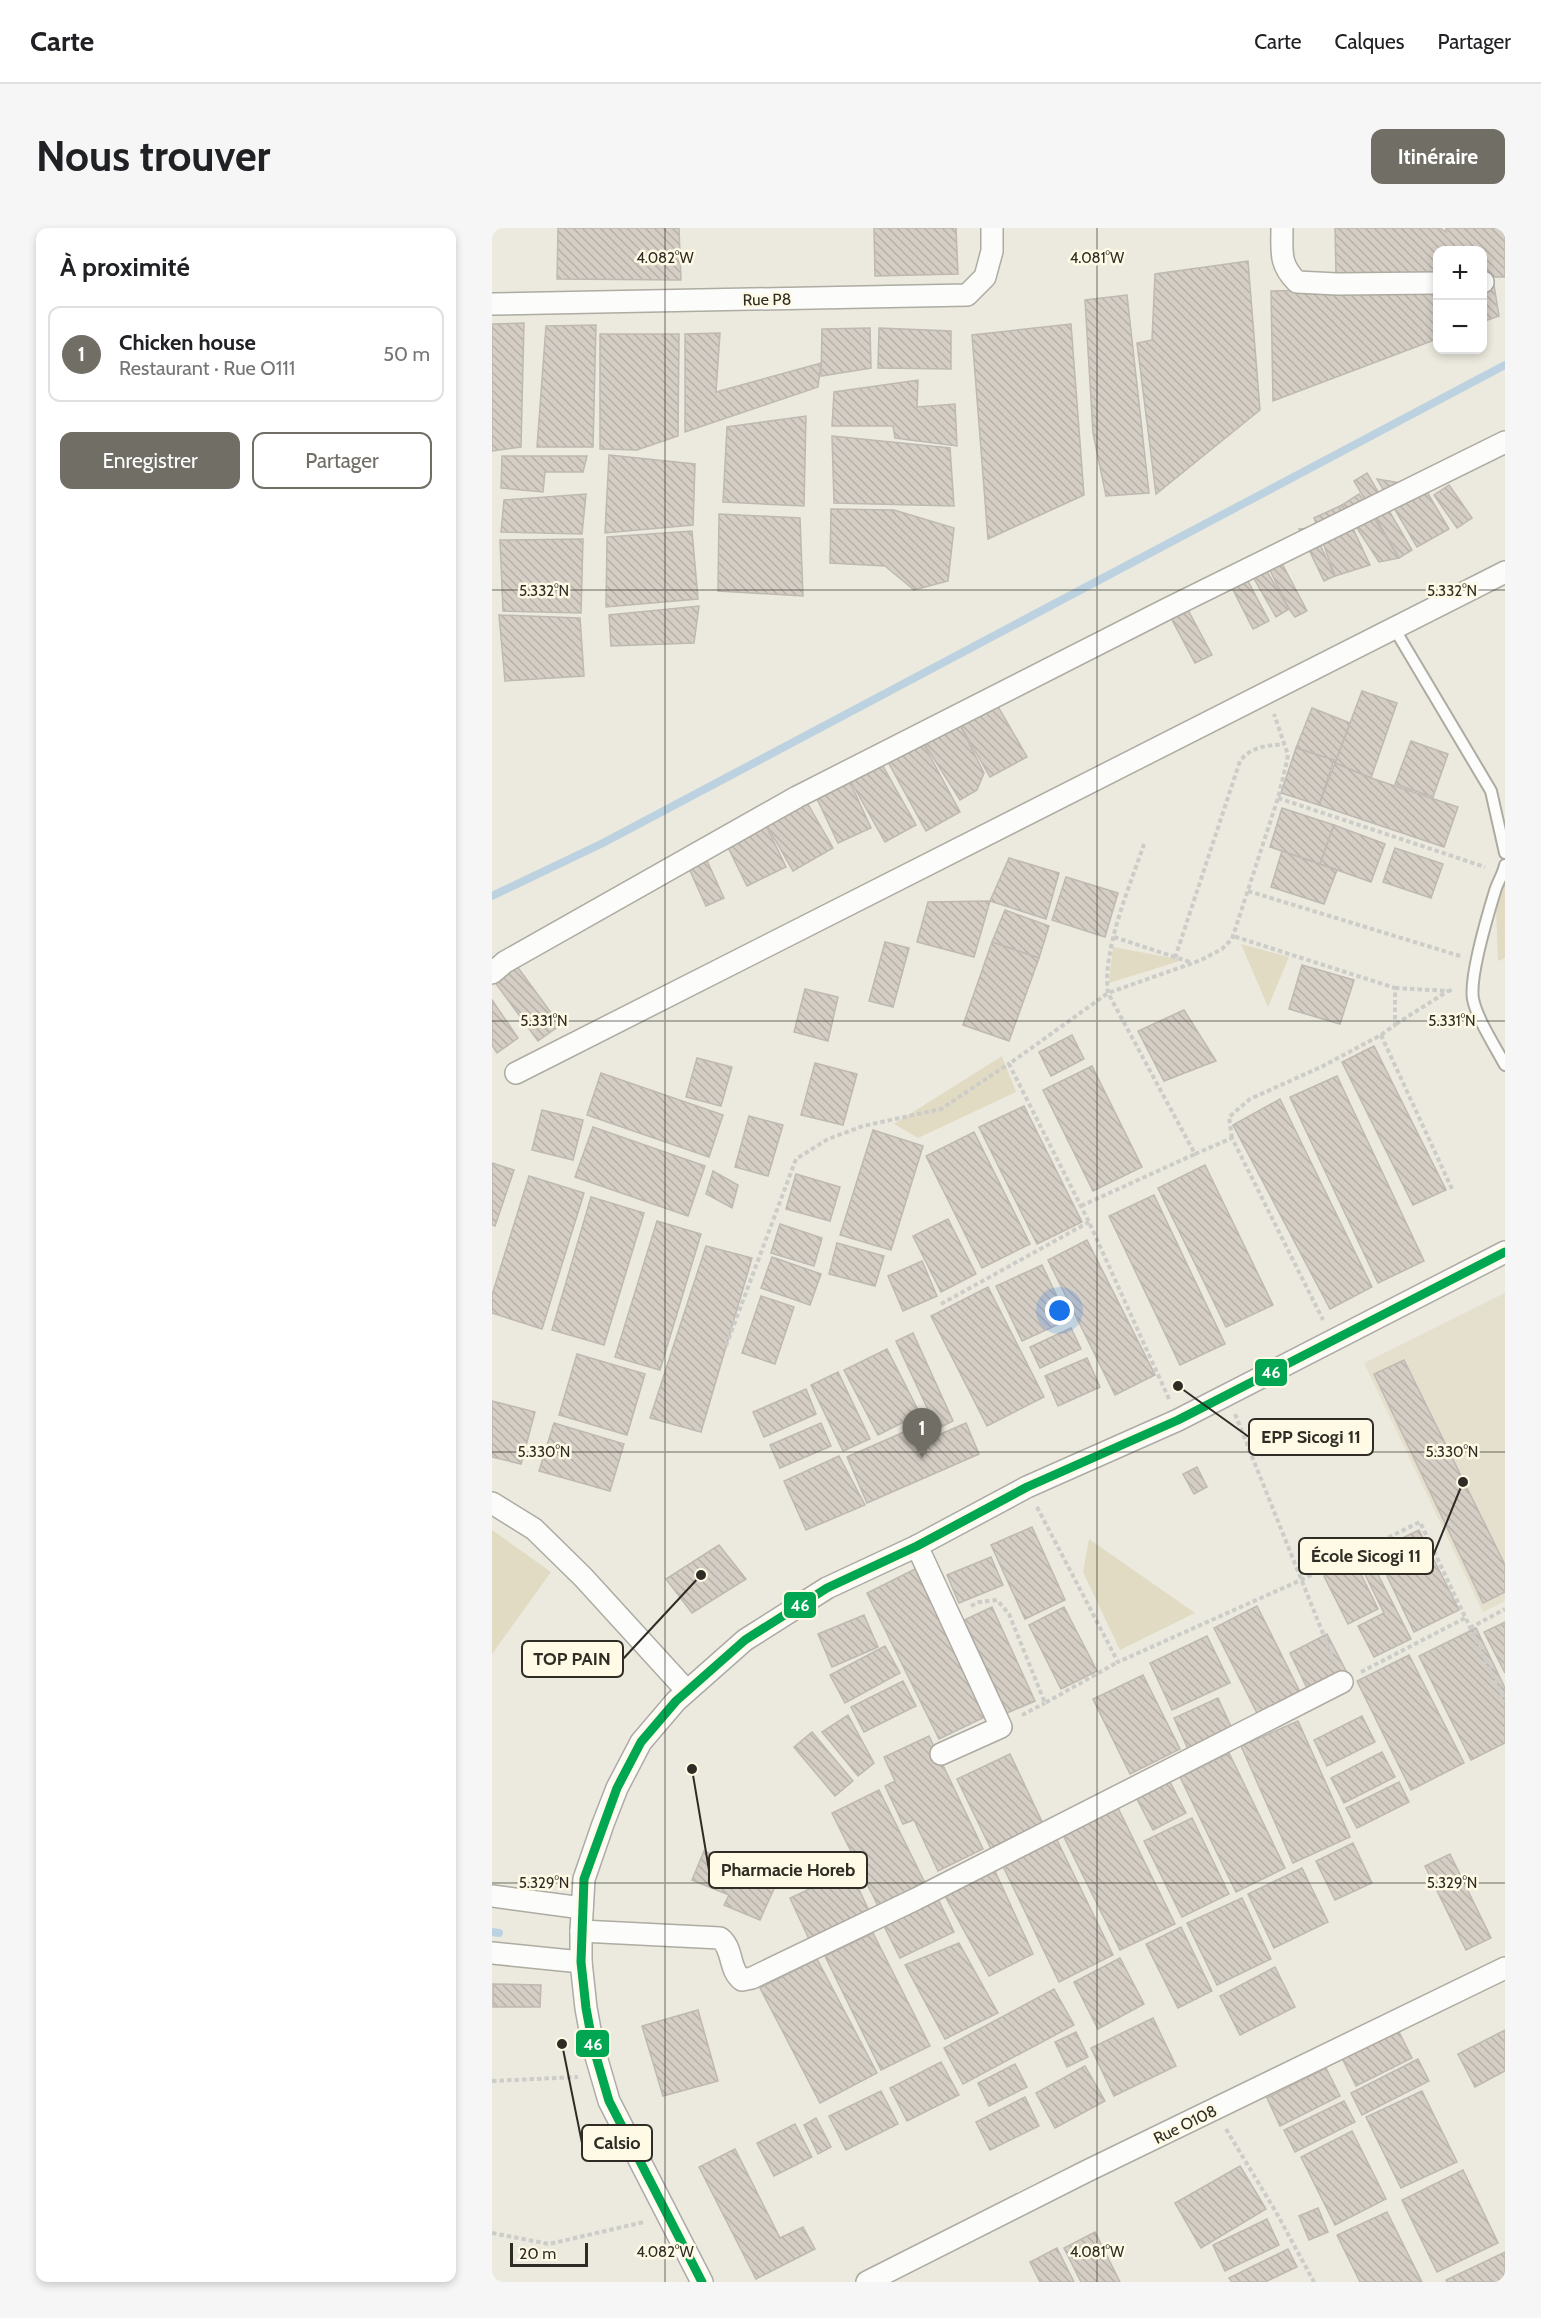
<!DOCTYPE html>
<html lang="fr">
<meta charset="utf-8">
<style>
:root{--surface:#fff;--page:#f6f6f6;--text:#202124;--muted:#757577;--line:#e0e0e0;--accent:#706e65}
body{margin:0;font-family:Cabin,sans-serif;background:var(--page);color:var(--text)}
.controls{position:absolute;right:18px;top:18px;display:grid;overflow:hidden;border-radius:12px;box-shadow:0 3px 9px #0003}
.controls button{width:54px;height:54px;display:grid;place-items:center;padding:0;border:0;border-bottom:2px solid var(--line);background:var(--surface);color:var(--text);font:30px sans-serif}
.scale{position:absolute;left:18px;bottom:15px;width:78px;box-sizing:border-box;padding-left:6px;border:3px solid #2e2c24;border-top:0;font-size:16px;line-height:21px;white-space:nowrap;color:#2e2c24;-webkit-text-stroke:4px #fffae5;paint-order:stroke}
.you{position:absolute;left:568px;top:1083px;width:21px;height:21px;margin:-15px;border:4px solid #fff;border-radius:50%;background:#1a73e8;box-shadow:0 0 0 9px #1a73e833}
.badge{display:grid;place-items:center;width:39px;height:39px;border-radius:50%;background:var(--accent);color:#fff;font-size:20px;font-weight:700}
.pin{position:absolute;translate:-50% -50px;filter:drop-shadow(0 2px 3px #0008)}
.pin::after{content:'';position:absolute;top:32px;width:21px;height:18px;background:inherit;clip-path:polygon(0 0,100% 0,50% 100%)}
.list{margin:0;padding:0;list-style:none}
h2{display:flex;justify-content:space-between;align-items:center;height:78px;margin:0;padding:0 24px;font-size:26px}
h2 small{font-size:20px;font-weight:400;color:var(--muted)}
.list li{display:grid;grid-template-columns:39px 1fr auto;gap:18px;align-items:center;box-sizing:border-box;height:96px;margin:0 12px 12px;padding:0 12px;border:2px solid var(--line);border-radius:12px}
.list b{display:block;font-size:22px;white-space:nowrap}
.list p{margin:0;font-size:20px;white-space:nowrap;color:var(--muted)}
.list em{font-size:20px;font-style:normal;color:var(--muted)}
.actions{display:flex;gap:12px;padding:18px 24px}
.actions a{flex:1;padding:14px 0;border:2px solid var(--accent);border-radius:12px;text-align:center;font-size:21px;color:var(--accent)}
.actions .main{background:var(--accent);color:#fff}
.map{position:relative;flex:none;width:1013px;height:2054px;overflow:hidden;border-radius:12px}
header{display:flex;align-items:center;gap:36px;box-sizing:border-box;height:84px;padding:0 30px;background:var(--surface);border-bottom:2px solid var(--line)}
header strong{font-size:28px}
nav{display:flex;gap:33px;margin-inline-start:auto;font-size:21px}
.intro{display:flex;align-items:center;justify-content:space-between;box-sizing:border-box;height:144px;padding:0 36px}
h1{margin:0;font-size:42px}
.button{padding:15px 27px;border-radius:12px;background:var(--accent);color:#fff;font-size:21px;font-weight:700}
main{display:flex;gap:36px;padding:0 36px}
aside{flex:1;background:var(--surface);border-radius:12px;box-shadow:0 3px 9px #0003}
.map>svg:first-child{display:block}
.built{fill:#e5e0cd}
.park{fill:#e0dbc2}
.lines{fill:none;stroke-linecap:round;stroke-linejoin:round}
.stream{stroke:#bcd2e0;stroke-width:8}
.building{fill:url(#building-back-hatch);stroke:#beb9b2;stroke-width:1.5}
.service-casing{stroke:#adaba2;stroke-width:14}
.minor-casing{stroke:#adaba2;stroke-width:24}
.path{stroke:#ccccc9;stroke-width:4;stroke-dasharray:4.5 3;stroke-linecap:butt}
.service{stroke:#fcfcfa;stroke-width:10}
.minor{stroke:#fcfcfa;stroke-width:21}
.bus-1-casing{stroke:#fffae5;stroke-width:14}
.bus-1{stroke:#00a651;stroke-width:9}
.ticks{fill:none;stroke:#2e2c24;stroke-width:1.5;stroke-opacity:0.45}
.labels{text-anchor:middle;stroke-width:5;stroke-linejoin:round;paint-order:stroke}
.street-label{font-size:16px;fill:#2e2c24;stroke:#fffae5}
.ticks-label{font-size:15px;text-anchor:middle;fill:#2e2c24;stroke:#fffae5;stroke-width:5;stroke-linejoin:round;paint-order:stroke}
.leader{fill:none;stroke:#2e2c24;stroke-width:2}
.callout-dot{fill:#2e2c24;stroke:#fffae5;stroke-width:2}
.callout{fill:#fffae5;stroke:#2e2c24;stroke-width:2}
.callout-label{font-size:18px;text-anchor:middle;font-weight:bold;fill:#2e2c24}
.line-badge{stroke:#fffae5;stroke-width:2}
.badge-label{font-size:16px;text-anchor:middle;font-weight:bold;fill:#fff}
</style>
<header>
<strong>Carte</strong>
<nav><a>Carte</a><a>Calques</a><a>Partager</a></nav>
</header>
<div class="intro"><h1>Nous trouver</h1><a class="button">Itinéraire</a></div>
<main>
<aside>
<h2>À proximité<small></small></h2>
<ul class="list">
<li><span class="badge">1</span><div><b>Chicken house</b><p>Restaurant · Rue O111</p></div><em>50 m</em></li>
</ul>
<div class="actions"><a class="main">Enregistrer</a><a>Partager</a></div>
</aside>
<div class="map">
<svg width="1013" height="2054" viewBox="0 0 1013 2054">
<defs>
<pattern id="building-back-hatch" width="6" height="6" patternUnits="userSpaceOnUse" patternTransform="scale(1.5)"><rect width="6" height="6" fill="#d5cec5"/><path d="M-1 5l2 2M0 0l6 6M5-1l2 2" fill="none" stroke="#b7b1a9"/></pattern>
</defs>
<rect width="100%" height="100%" fill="#eceade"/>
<polygon class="built" points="1013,1065 1013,1373 991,1384 872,1135"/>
<g class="park">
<polygon points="1003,653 1013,656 1013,730 1006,733"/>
<polygon points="749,716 797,729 776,779"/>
<polygon points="621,719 691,732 617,755"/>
<polygon points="510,828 524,864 426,910 402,896"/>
<polygon points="0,1302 59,1344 0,1426"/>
<polygon points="597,1311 703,1385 628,1422 591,1344"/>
</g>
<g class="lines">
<g class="stream">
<polyline points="0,668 111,615 1013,137"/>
<polyline points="0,1704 7,1705"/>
</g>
</g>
<g class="building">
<polygon points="66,0 187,0 189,52 65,51"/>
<polygon points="382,0 464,0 466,46 383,48"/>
<polygon points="843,0 948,0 954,4 954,0 1013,0 1013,49 990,49 990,22 945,22 945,49 844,48"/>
<polygon points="756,33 768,182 664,266 645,115 660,112 663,46"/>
<polygon points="1002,57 1007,88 990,94 990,58"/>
<polygon points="945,59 945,111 781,173 779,63"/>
<polygon points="635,67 657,265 614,268 601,205 593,72"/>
<polygon points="32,95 29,219 0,223 0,96"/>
<polygon points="579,96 592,267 496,311 480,107"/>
<polygon points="104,97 101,219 45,219 54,98"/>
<polygon points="378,100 379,140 329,148 330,101"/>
<polygon points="387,100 459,103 459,141 386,140"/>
<polygon points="228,105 224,164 329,135 326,159 193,204 193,106"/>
<polygon points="108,106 187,106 186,208 145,222 108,221"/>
<polygon points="426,152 425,179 463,176 465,218 403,210 401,198 340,198 342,164"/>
<polygon points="314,188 312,278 231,274 235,199"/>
<polygon points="340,208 458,220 462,278 342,275"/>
<polygon points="117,227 203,236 201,297 113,305"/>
<polygon points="10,228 95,228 91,244 53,244 51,264 9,260"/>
<polygon points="875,245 920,322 907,330 862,253"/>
<polygon points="885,251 932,259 957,301 925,319"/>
<polygon points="957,257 980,290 965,300 942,267"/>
<polygon points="94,266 90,306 9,304 12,272"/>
<polygon points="867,266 907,330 887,334 850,277"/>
<polygon points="850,277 878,337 843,348 822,290"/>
<polygon points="339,281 402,282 462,300 456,353 422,362 393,338 338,335"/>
<polygon points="227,286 308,290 311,368 226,363"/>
<polygon points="820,300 843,348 832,353 807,301"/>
<polygon points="200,303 206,371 114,379 115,309"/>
<polygon points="91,311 89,385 11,383 8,312"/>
<polygon points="783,322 815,383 803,389 797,381 771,328"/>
<polygon points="766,328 797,381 784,389 753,335"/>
<polygon points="747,336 777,393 761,401 732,344"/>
<polygon points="688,367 720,427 703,435 671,375"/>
<polygon points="207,378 202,415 119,418 117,387"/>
<polygon points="7,387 88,390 92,448 13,453"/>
<polygon points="496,461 535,529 498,549 459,481"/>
<polygon points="870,463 905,475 879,550 843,535"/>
<polygon points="820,480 858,495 843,535 842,532 804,520"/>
<polygon points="464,489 492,545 485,562 468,572 425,504"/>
<polygon points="425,504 468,584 434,603 390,523"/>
<polygon points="919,513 956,526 941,569 903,556"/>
<polygon points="804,520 842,532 827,577 789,565"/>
<polygon points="383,524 424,597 393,614 352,541"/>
<polygon points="843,535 879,550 966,579 952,619 827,577"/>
<polygon points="352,541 379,600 346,615 318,556"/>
<polygon points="309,564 341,620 301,643 269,587"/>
<polygon points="790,580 842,597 828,636 778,619"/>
<polygon points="269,587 294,639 255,658 230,607"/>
<polygon points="842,597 893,616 879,654 828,636"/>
<polygon points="903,620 951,636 939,670 891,654"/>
<polygon points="790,623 845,642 832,676 779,659"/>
<polygon points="212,626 232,670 214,678 194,634"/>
<polygon points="517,630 567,645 554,691 498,673"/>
<polygon points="574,649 626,665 613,709 560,692"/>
<polygon points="498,673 482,729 425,714 436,674"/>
<polygon points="513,682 557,698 547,730 500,714"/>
<polygon points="393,714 417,720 401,779 377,773"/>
<polygon points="500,714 547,730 517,813 471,797"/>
<polygon points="24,737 68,797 46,813 2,753"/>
<polygon points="810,737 862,752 848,796 797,781"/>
<polygon points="313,761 346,769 336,813 302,804"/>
<polygon points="0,772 26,810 5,825 0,817"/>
<polygon points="692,782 724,833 672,853 646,803"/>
<polygon points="580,807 592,831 559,848 547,824"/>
<polygon points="882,818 954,962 921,977 850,834"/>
<polygon points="205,830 240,839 229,878 194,869"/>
<polygon points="323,835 365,846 351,897 309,887"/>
<polygon points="600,838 650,939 601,963 551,862"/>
<polygon points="109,845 231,887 217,929 95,887"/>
<polygon points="845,848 932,1033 886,1055 798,869"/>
<polygon points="788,871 880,1059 838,1081 741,897"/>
<polygon points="532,878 590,994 545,1016 487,899"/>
<polygon points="50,882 91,892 81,932 40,922"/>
<polygon points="257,888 291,897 276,948 243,939"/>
<polygon points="101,899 213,938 196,988 83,949"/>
<polygon points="381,902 431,918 399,1022 348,1007"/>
<polygon points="482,904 538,1016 490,1040 434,928"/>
<polygon points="0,935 22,942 3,998 0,997"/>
<polygon points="713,937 781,1077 734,1099 666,960"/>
<polygon points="221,943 246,957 240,980 214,966"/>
<polygon points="304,946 348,959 338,993 294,981"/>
<polygon points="37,948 92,965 50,1101 0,1085 0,1067"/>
<polygon points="662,967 733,1116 688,1137 617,988"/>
<polygon points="99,969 152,985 112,1117 60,1102"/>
<polygon points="456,991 484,1046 449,1064 421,1008"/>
<polygon points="165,993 209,1006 168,1142 123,1129"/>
<polygon points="288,996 330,1010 322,1038 279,1025"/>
<polygon points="595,1012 663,1147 623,1167 556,1032"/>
<polygon points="345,1015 392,1028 383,1058 337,1046"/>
<polygon points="214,1018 260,1030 209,1204 158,1190"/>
<polygon points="280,1029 329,1046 318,1077 269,1060"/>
<polygon points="430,1033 445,1068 411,1083 396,1048"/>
<polygon points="550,1037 576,1092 530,1113 504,1058"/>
<polygon points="496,1059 552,1169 495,1198 439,1088"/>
<polygon points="269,1068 302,1079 283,1136 250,1125"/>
<polygon points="579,1100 589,1121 548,1140 538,1119"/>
<polygon points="421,1105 461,1193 445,1201 404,1113"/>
<polygon points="395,1121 428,1186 386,1207 352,1142"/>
<polygon points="85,1126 153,1146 135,1207 67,1187"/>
<polygon points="595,1130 608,1159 566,1178 553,1148"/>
<polygon points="912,1132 1013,1337 1013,1364 991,1375 882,1146"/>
<polygon points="346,1144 378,1211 351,1223 319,1157"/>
<polygon points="314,1161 324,1186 272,1209 261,1184"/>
<polygon points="0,1173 43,1184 29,1236 0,1229"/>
<polygon points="437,1193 444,1208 474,1195 487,1226 375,1275 355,1229"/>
<polygon points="62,1195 132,1216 118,1263 47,1243"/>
<polygon points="329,1195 339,1218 288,1240 278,1217"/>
<polygon points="347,1228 373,1277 314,1302 292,1253"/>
<polygon points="705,1239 715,1259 702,1266 691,1246"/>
<polygon points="540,1299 573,1372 533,1391 499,1317"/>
<polygon points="927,1302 967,1382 922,1404 883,1323"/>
<polygon points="227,1317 254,1351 200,1385 174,1351"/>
<polygon points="499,1329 511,1357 467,1375 455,1347"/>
<polygon points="878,1331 919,1411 882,1429 866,1398 892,1385 868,1336"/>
<polygon points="863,1334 886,1381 856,1396 832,1348"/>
<polygon points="423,1341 495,1488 447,1511 375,1365"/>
<polygon points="765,1378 808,1464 765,1485 722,1400"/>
<polygon points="500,1379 543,1473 515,1485 472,1392"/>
<polygon points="572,1379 605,1443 569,1461 537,1397"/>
<polygon points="372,1387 386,1419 340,1439 326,1406"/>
<polygon points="1013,1394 1013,1445 992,1404"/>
<polygon points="984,1400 1013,1460 1013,1515 979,1532 927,1428"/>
<polygon points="835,1406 854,1443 816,1462 798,1425"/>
<polygon points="715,1408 738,1455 680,1482 658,1435"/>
<polygon points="393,1418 408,1445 353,1475 338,1447"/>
<polygon points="917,1427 972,1535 919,1562 865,1453"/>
<polygon points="651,1447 688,1521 638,1546 601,1471"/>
<polygon points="411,1453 424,1478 372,1504 359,1479"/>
<polygon points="726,1470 741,1503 697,1523 682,1490"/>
<polygon points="356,1487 382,1535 366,1548 330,1504"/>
<polygon points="870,1488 883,1514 835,1538 822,1512"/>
<polygon points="806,1493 858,1609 801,1635 749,1518"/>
<polygon points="320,1504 361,1553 343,1568 302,1519"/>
<polygon points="437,1508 491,1621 446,1643 422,1592 411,1596 393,1558 403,1553 392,1529"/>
<polygon points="890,1524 903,1549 852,1575 839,1550"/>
<polygon points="737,1525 793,1640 744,1664 688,1549"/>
<polygon points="518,1526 552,1598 500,1623 465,1551"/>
<polygon points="677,1552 694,1585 661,1602 644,1569"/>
<polygon points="907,1554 917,1574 865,1600 854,1580"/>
<polygon points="387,1562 433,1655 386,1678 340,1585"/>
<polygon points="626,1580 683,1696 628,1722 571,1607"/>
<polygon points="700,1590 737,1666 690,1689 652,1613"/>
<polygon points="563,1608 621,1727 567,1754 509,1634"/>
<polygon points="861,1615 880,1655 843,1672 824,1633"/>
<polygon points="212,1623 285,1654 268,1692 232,1677 237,1667 200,1652"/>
<polygon points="958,1626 999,1710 974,1722 933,1638"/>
<polygon points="810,1640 836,1694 782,1720 756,1666"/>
<polygon points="502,1641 541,1726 497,1748 452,1666"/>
<polygon points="358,1642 377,1683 317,1711 298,1670"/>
<polygon points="750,1670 779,1731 725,1757 695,1695"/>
<polygon points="446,1671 462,1704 408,1730 392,1698"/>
<polygon points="689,1699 720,1763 686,1780 654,1716"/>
<polygon points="381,1705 438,1818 389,1842 333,1728"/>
<polygon points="467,1715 506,1785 453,1811 413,1737"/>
<polygon points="628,1730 652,1776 606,1801 582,1754"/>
<polygon points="325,1731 385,1845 328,1875 268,1760"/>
<polygon points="783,1739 803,1779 748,1807 728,1768"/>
<polygon points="1,1756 49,1757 48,1779 1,1779"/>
<polygon points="562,1761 582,1797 471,1856 452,1820"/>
<polygon points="206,1782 226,1853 171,1868 150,1798"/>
<polygon points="661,1790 684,1838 622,1868 599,1820"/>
<polygon points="906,1802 920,1830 864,1858 850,1830"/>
<polygon points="1013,1802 1013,1843 983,1859 966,1826"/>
<polygon points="584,1804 596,1829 575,1839 563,1814"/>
<polygon points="926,1831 937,1853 870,1887 859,1865"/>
<polygon points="449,1834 467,1867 415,1893 398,1860"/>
<polygon points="523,1836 535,1859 497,1878 486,1855"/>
<polygon points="593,1838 613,1873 563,1900 544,1865"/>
<polygon points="834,1840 848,1868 788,1898 775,1870"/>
<polygon points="389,1863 406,1896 354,1922 337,1888"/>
<polygon points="930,1863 965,1934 909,1960 874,1889"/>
<polygon points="533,1869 547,1898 498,1922 484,1894"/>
<polygon points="852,1873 863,1894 803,1924 792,1902"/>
<polygon points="324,1890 339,1919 326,1926 312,1897"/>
<polygon points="303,1896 320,1929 282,1948 265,1915"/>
<polygon points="860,1903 894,1971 843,1997 809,1929"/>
<polygon points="243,1921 288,2010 311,1999 323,2021 264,2051 207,1939"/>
<polygon points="748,1938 774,1981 709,2020 683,1975"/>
<polygon points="971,1942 1006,2015 945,2044 910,1972"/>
<polygon points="826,1980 836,2004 817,2012 807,1988"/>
<polygon points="895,1984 930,2054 868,2054 845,2007"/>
<polygon points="775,1991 787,2017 733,2043 721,2017"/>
<polygon points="603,2004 628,2054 589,2054 572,2020"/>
<polygon points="565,2020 582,2054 548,2054 538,2034"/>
<polygon points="796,2021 805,2039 773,2054 740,2054 737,2050"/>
<polygon points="1013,2024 1013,2054 955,2054 954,2052"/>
</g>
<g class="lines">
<defs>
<g id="service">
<polyline points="902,400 999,563 1013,625"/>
<path d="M1013 637C1011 647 1006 653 1003 663 996 686 977 749 981 771 985 791 1003 818 1013 837"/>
</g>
<g id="minor">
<path d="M790 0C790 24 787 36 805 54L845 56 945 55"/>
<polyline points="990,54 991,54"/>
<polyline points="0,76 475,67 493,49 500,23 500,0"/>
<polyline points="0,745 13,734 305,569 675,381 1013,214"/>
<polyline points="24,845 1013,344"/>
<polyline points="0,1275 42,1301 91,1349 195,1463"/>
<polyline points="425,1318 509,1499 449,1526"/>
<polyline points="0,1668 90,1680"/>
<path d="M89 1703 228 1710C242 1721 236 1741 250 1752L260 1750 424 1671 850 1454"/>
<polyline points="0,1725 89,1734"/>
<polyline points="210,2054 117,1873 101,1818 94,1780 89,1734 89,1703 92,1651 111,1596 125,1560 149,1514 184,1473 253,1412 335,1360 425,1318 535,1259 686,1192 1013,1024"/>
<polyline points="375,2054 595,1943 1013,1740"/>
</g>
</defs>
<use href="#service" class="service-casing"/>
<use href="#minor" class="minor-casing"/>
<g class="path">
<polyline points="786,570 993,639"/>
<path d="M652 616C638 658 610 722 616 765L703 926 740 910 831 1092"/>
<polyline points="756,663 968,728"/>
<polyline points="622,709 698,734"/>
<path d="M683 730 748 533C760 518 774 518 792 516"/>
<polyline points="903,760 957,763 962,760"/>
<polyline points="904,796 956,763"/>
<polyline points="889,807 960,961"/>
<polyline points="740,910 737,889 758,871 829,839 889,807 903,797 903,760 741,708"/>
<polyline points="589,978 703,926"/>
<polyline points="449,1076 597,994"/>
<polyline points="234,1118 304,931 336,911 371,898 449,881 518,835"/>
<polyline points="677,1171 597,994 517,836 616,765 709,732 730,721 740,711 786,570 794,537 796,527 782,486"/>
<polyline points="743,1186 842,1433"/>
<polyline points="545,1279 626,1434 809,1352 928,1294 1013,1473"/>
<polyline points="479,1378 487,1374 505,1372 517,1386 553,1475 626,1434"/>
<polyline points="978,1400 1013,1381"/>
<polyline points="869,1444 973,1390"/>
<polyline points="530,1487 553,1475"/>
<polyline points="0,1853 86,1849"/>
<polyline points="734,1901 784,1984 822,2054"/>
<polyline points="0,2005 57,2016 152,1994"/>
</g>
<use href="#service" class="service"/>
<use href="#minor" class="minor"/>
<defs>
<polyline id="bus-1" points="210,2054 117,1873 101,1818 94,1780 89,1734 92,1651 125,1560 149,1514 184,1473 253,1412 335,1360 425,1318 535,1259 686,1192 1013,1024"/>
</defs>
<use href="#bus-1" class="bus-1-casing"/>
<use href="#bus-1" class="bus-1"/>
</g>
<path class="ticks" d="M173 0V2054M605 0V2054M0 362H1013M0 793H1013M0 1224H1013M0 1655H1013"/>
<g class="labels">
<g class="street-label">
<text transform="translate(275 71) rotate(-1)" y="6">Rue P8</text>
<text transform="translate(693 1896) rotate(-26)" y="6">Rue O108</text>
</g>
</g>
<g class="ticks-label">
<text x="173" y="35">4.082°W</text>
<text x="605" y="35">4.081°W</text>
<text x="52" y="368">5.332°N</text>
<text x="960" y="368">5.332°N</text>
<text x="52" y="798">5.331°N</text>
<text x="960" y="798">5.331°N</text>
<text x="52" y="1229">5.330°N</text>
<text x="960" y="1229">5.330°N</text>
<text x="52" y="1660">5.329°N</text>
<text x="960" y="1660">5.329°N</text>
<text x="173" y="2029">4.082°W</text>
<text x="605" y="2029">4.081°W</text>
</g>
<path class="leader" d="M686 1158L757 1209M971 1254L941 1328M209 1347L131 1431M200 1541L217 1642M70 1816L90 1915"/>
<g class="callout-dot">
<circle cx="686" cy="1158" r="6"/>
<circle cx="971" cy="1254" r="6"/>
<circle cx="209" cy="1347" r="6"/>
<circle cx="200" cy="1541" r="6"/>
<circle cx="70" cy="1816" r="6"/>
</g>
<g class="callout">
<rect x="757" y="1191" width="124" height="36" rx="6"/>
<rect x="807" y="1310" width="134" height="36" rx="6"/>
<rect x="30" y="1413" width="101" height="36" rx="6"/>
<rect x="217" y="1624" width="158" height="36" rx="6"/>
<rect x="90" y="1897" width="70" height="36" rx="6"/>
</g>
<g class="callout-label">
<text x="819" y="1215">EPP Sicogi 11</text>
<text x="874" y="1334">École Sicogi 11</text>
<text x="80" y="1437">TOP PAIN</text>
<text x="296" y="1648">Pharmacie Horeb</text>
<text x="125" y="1921">Calsio</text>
</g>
<g class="line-badge">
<rect x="762" y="1130" width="34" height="29" rx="6" fill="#00a651"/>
<rect x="291" y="1363" width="34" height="28" rx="6" fill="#00a651"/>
<rect x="83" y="1801" width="35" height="29" rx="6" fill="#00a651"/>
</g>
<g class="badge-label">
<text x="779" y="1150">46</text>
<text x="308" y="1383">46</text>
<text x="101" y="1822">46</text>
</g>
</svg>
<div class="controls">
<button>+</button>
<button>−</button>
</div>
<div class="scale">20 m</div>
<div class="you"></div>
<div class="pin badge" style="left:430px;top:1230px">1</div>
</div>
</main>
